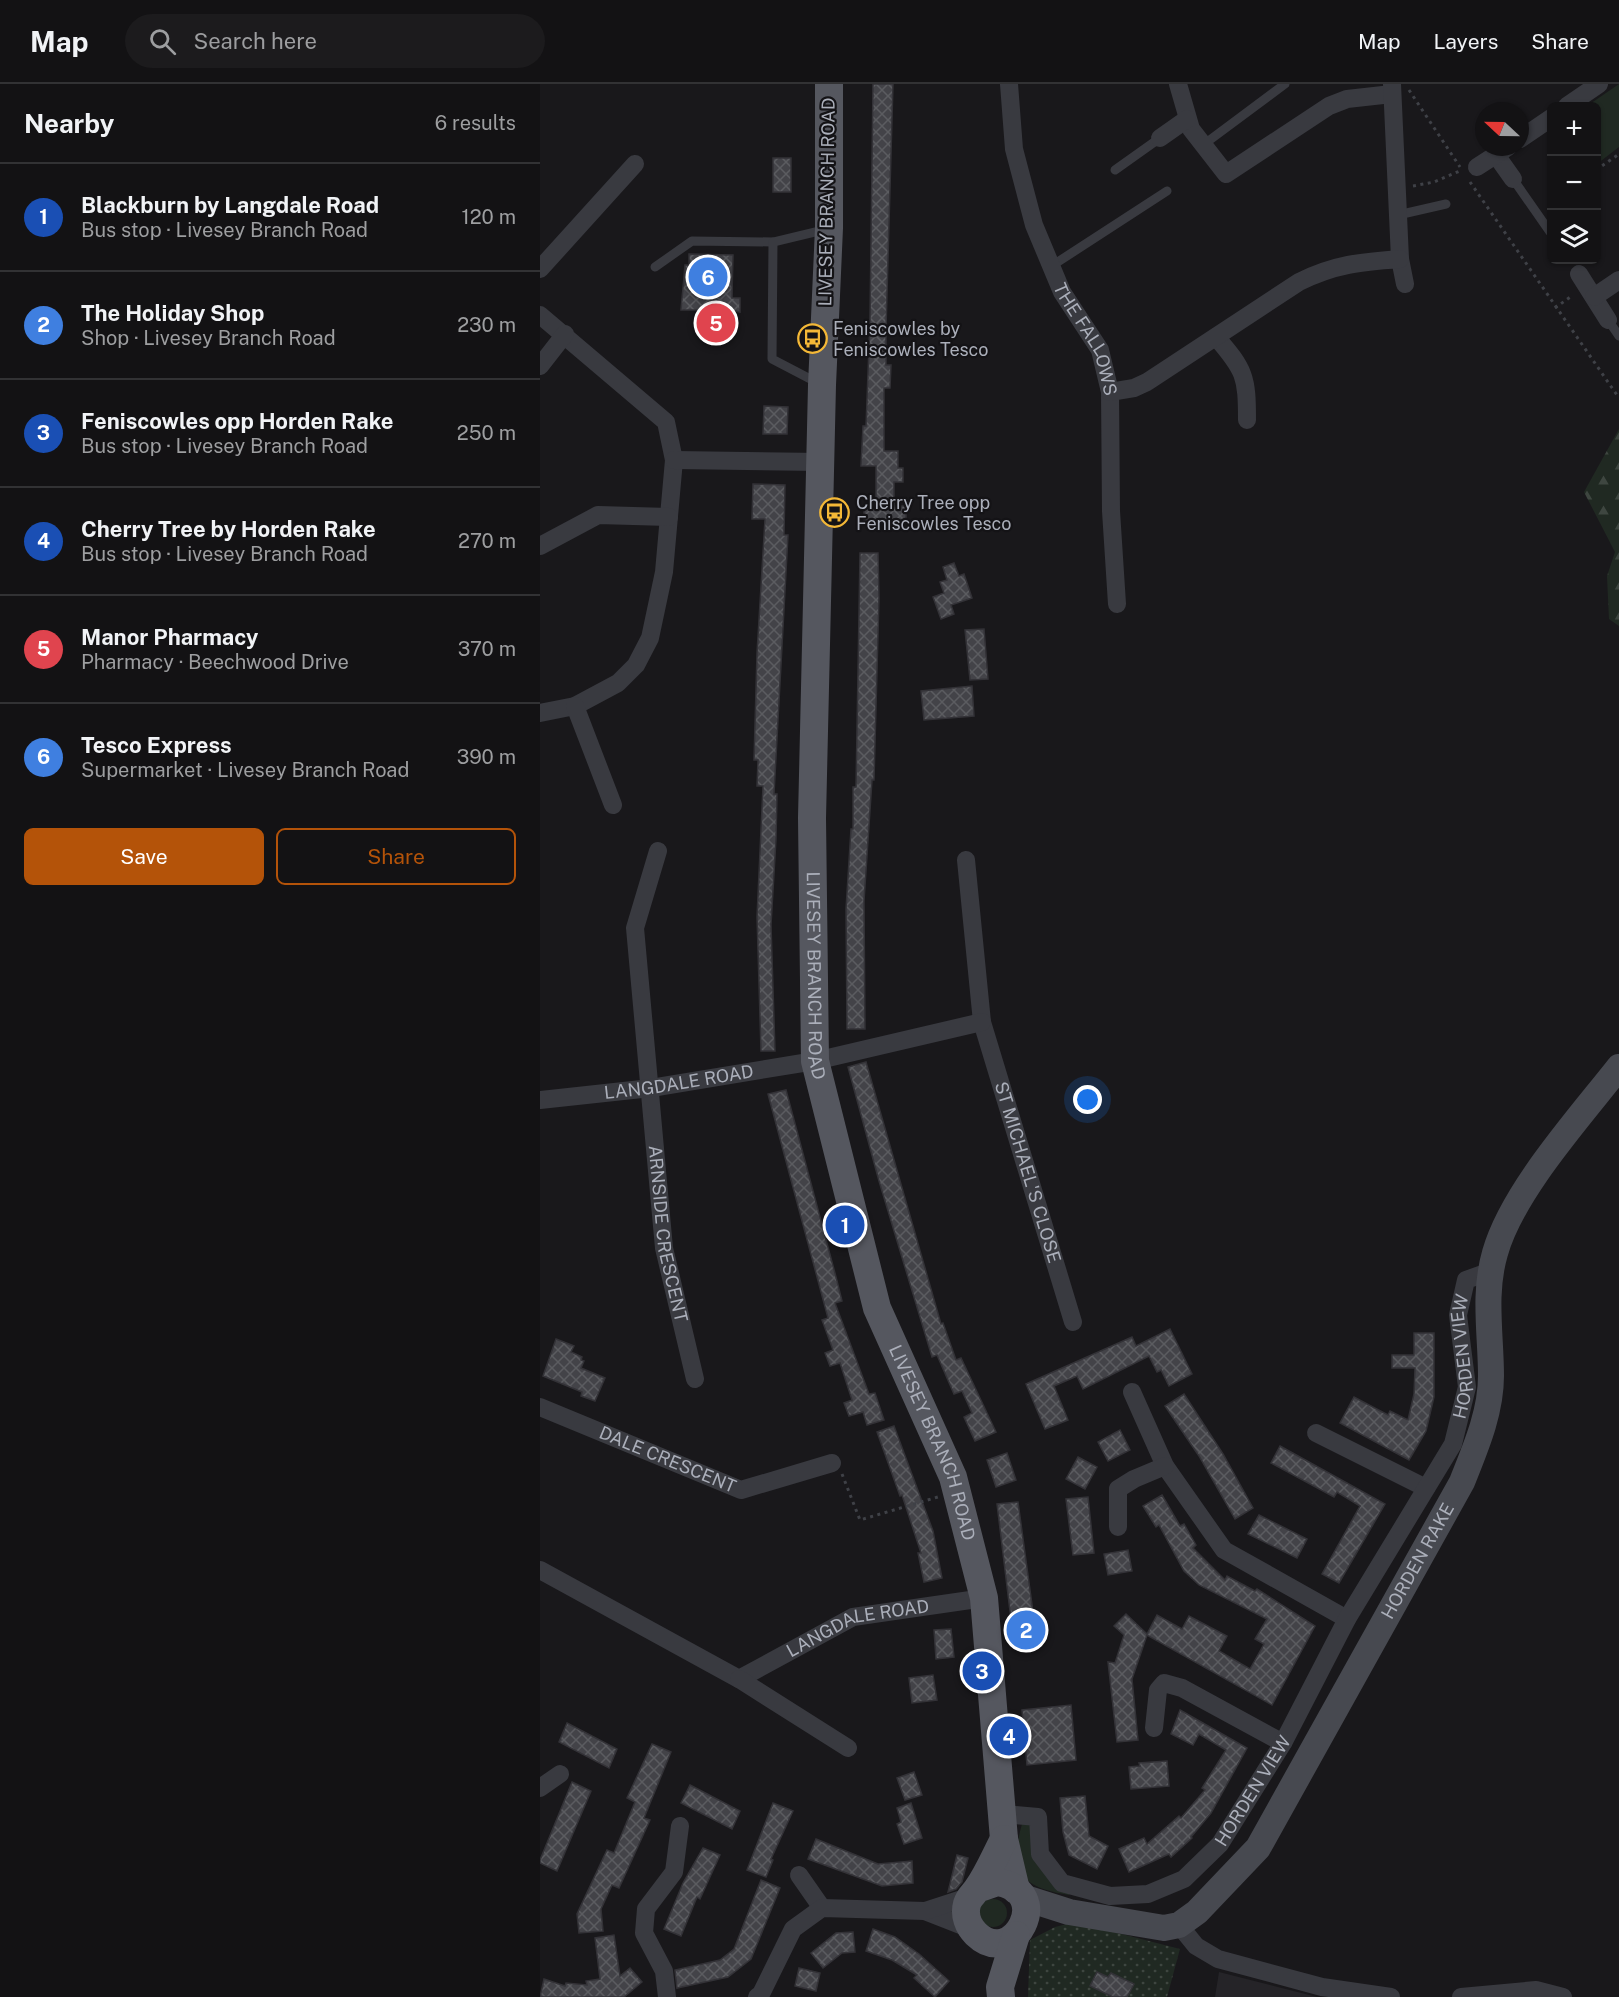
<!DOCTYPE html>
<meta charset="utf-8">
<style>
:root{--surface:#131214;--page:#1c1b1d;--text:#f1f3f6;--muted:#9d9ea0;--line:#323234;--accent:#b45309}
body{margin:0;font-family:"Public Sans",sans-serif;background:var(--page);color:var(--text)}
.controls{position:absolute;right:18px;top:18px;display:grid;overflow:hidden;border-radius:9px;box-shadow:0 2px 4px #0004}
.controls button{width:54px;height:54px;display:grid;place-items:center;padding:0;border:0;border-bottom:2px solid var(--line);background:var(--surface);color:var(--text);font:30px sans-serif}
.compass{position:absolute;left:935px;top:18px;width:54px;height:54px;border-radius:50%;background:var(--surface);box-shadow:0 2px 4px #0004;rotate:292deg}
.you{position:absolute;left:548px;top:1016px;width:21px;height:21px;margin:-15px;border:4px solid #fff;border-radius:50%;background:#1a73e8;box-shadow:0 0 0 9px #1a73e833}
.badge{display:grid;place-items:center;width:39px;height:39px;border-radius:50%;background:var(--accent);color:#fff;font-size:20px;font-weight:700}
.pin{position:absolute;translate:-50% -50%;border:3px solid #fff;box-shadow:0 2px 6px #0006}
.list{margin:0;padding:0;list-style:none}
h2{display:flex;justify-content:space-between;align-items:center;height:78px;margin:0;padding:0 24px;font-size:26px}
h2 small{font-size:20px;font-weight:400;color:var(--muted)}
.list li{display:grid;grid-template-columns:39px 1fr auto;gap:18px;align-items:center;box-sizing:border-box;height:108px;padding:0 24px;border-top:2px solid var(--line)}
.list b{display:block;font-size:22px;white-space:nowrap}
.list p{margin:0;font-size:20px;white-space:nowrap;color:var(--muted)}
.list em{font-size:20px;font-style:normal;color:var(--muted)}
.actions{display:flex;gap:12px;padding:18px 24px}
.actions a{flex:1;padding:14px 0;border:2px solid var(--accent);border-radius:9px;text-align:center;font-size:21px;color:var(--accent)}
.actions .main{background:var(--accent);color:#fff}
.icon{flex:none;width:33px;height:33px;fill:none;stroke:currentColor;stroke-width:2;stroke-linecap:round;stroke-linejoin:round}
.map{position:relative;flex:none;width:1079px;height:1913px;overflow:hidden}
header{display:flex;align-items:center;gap:36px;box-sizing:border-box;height:84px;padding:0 30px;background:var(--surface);border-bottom:2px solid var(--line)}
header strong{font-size:28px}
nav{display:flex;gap:33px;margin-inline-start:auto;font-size:21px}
.search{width:420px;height:54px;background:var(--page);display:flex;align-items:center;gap:15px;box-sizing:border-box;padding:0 21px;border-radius:33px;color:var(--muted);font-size:22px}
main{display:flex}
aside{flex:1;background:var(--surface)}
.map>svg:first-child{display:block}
.built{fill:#252428}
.grass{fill:#202922}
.forest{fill:url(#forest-firs)}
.garden{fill:url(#garden-dots)}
.building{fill:url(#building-cross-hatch);stroke:#333237;stroke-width:1.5}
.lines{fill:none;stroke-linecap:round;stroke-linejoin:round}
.path{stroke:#3f4147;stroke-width:3;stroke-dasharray:3 4.5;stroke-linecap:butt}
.lane{stroke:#393a40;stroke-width:9}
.street{stroke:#393a40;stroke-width:18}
.secondary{stroke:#474950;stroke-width:26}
.primary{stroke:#55575f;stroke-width:28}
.labels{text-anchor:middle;stroke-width:4.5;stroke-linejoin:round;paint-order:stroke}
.street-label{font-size:18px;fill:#abafba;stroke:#141316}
.poi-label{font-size:18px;fill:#abafba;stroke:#141316;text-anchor:start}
</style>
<header>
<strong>Map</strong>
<div class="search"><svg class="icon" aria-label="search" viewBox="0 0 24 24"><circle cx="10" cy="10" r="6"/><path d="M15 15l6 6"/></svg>Search here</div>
<nav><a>Map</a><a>Layers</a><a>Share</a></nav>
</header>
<main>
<aside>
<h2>Nearby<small>6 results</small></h2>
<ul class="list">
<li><span class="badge" style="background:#1a4fb4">1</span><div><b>Blackburn by Langdale Road</b><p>Bus stop · Livesey Branch Road</p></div><em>120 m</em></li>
<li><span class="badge" style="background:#3f7fe0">2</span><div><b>The Holiday Shop</b><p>Shop · Livesey Branch Road</p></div><em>230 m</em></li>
<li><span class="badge" style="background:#1a4fb4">3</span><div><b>Feniscowles opp Horden Rake</b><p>Bus stop · Livesey Branch Road</p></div><em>250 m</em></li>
<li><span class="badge" style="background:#1a4fb4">4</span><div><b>Cherry Tree by Horden Rake</b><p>Bus stop · Livesey Branch Road</p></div><em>270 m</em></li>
<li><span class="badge" style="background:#e0444e">5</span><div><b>Manor Pharmacy</b><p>Pharmacy · Beechwood Drive</p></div><em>370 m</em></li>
<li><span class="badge" style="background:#3f7fe0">6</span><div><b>Tesco Express</b><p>Supermarket · Livesey Branch Road</p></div><em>390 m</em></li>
</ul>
<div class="actions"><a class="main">Save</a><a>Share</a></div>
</aside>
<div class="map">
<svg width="1079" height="1913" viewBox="0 0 1079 1913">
<defs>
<pattern id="forest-firs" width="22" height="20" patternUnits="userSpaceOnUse" patternTransform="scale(1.5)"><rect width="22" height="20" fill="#202922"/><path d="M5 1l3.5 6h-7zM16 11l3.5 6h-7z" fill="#3e4640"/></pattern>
<pattern id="garden-dots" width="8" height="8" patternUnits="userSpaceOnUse" patternTransform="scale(1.5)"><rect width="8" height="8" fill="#202922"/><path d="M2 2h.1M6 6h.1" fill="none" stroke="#3e4640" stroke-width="1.8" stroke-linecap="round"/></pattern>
<pattern id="building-cross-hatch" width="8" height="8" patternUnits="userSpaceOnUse" patternTransform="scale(1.5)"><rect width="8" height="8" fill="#434348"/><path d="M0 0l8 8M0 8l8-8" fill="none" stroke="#5b5c60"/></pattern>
</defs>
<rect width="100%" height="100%" fill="#19181b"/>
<polygon class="built" points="679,1888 777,1913 675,1913"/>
<g class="grass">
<polygon points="1079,0 1079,63 1057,80 1056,22 1047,22"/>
<path d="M482 1740 493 1741C496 1779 497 1788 530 1809L529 1811C482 1804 468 1788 482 1740Z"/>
<circle cx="453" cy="1829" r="14"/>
</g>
<polygon class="forest" points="1079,345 1079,542 1069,535 1067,492 1075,468 1044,408"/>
<polygon class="garden" points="535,1838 640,1865 627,1913 488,1913 490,1856 515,1843"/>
<g class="building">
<polygon points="333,0 353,0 346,245 346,281 351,281 350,304 344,304 344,367 358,367 358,384 363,384 363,398 354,398 354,422 366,422 366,436 324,437 324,422 336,422 336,382 321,382 323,342 326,342 330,236"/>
<rect x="233" y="74" width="18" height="34"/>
<polygon points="149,170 193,171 192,214 200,214 200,228 194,227 193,253 159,251 160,226 141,226 145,181 149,181"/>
<polygon points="224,322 248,323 247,350 223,350"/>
<polygon points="213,400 245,401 244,451 248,451 234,710 237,710 236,755 231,841 235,967 221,967 217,833 223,702 217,702 218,676 214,676 217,569 225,435 212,435"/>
<polygon points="320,469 338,469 339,514 334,696 332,696 324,817 325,945 307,945 306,825 311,745 313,745 313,703 316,703"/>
<polygon points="414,479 419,492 424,490 432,514 411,521 414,530 401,535 393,513 404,509 400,498 407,496 403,483"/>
<polygon points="444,545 448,595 430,596 425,546"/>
<polygon points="432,602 434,632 384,636 381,607"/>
<polygon points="326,978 401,1240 403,1239 416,1276 421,1274 456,1348 435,1357 424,1333 432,1329 422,1307 414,1310 397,1271 392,1273 339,1097 308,983"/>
<polygon points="246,1006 296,1193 302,1217 295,1219 329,1310 335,1309 344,1336 327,1341 323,1328 309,1332 304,1319 312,1316 300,1279 290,1282 285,1269 293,1266 282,1236 288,1234 228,1010"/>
<polygon points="630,1245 652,1290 629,1302 621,1286 617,1288 609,1272 543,1305 537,1292 514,1302 528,1336 505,1345 486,1300 592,1253 596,1262"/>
<polygon points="874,1249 894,1249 894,1313 886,1347 869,1376 800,1339 814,1313 848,1331 850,1327 868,1336 874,1310 875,1284 852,1284 852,1271 874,1271"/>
<polygon points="16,1255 34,1262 31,1268 42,1273 41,1276 44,1277 41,1284 65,1294 55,1317 41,1312 42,1308 3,1292"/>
<polygon points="644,1310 683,1370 713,1424 695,1435 659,1372 625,1322"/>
<polygon points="354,1342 393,1447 402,1494 384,1498 378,1469 381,1469 362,1411 360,1412 337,1348"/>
<polygon points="580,1346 590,1366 568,1377 558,1358"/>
<polygon points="740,1362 845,1420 799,1499 782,1490 820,1422 797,1408 794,1413 731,1379"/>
<polygon points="467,1369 476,1396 456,1403 447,1376"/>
<polygon points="538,1373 557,1383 545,1405 526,1395"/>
<polygon points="622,1411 640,1442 644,1440 656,1461 653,1464 685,1496 687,1492 715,1507 717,1505 775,1542 732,1621 607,1551 592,1595 598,1656 577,1658 568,1578 575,1579 584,1551 574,1542 586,1530 607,1550 617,1531 642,1545 649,1532 687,1552 679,1567 710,1585 724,1560 715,1555 727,1535 659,1501 644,1487 619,1441 616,1443 603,1422"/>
<polygon points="548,1413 554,1469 533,1471 526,1415"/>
<polygon points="478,1418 496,1550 473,1552 457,1420"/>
<polygon points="719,1431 767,1455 757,1474 708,1450"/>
<polygon points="588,1466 592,1487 568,1491 564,1470"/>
<polygon points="411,1545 414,1573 396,1575 394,1546"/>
<polygon points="393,1591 397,1616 372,1619 369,1594"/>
<polygon points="531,1621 536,1676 487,1681 482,1626"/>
<polygon points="640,1626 707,1664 671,1729 651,1753 652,1754 631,1773 629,1770 589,1788 579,1765 604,1754 607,1760 639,1732 641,1734 665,1706 662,1704 686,1666 659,1650 653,1661 631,1650"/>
<polygon points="27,1639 77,1665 69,1684 19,1658"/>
<polygon points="112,1660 131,1668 104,1734 110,1736 79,1804 72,1801 61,1825 63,1847 39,1849 37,1830 67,1766 74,1769 95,1718 87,1714"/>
<polygon points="627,1677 629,1702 591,1705 589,1683 600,1682 599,1679"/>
<polygon points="374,1688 382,1711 365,1716 357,1694"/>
<polygon points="32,1698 51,1707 17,1787 0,1779 0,1776"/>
<polygon points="150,1701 200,1727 192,1745 141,1719"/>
<polygon points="545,1712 549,1752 568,1762 557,1785 529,1771 523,1748 520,1714"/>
<polygon points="233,1719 253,1727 231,1775 233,1776 226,1793 207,1786"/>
<polygon points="371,1719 382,1754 364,1760 357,1740 361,1738 357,1724"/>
<polygon points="276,1755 338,1780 372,1777 373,1799 342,1802 268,1775"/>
<polygon points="163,1764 180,1771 160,1815 157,1813 141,1852 124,1845 143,1799"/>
<polygon points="417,1771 428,1774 422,1798 416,1805 408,1808"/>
<polygon points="221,1796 240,1804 211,1875 188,1893 137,1904 135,1886 180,1876 194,1865"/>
<polygon points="333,1845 355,1853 379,1870 409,1897 395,1913 374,1894 377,1891 352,1876 326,1867"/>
<polygon points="313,1848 315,1868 302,1869 283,1884 271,1869 296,1849"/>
<polygon points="74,1851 80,1892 90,1884 102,1898 84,1913 0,1913 4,1895 25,1902 26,1899 47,1901 46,1897 60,1895 55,1854"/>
<polygon points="259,1884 280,1889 276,1907 255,1902"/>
<polygon points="557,1888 568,1893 571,1889 594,1900 587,1913 573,1913 550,1902"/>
</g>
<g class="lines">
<g class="path">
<polyline points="869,6 920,83"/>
<polyline points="1056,86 1079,70"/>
<polyline points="930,98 1079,314"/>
<polyline points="873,102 894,98 922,86"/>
<polyline points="1015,224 1033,211"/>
<polyline points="302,1390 320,1436 398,1413"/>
</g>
<g class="lane">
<polyline points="663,61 745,0"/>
<polyline points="575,86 620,54"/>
<polyline points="973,95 1010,148"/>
<polyline points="858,131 906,120"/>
<polyline points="115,183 152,157 233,158"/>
<polyline points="510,183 627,107"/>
<polyline points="1068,236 1079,252"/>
<polyline points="278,299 232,275 233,158 287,145"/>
</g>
<g class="street">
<path id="s1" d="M469 0 474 65 494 141 522 208 560 266 570 308 571 427 577 520"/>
<polyline points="638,0 651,45 686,90 789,22 807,15 852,10"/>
<polyline points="852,0 860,175 865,200"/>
<polyline points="1027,22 1059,0"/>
<polyline points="620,54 647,35"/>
<polyline points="980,55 1011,34"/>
<polyline points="956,71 973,95"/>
<polyline points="937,83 968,63"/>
<polyline points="0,185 95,80"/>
<polyline points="1039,190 1068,236"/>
<polyline points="1054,213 1079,196"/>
<polyline points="0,231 126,338 134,376 124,488 110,554 96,581 78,599 35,622 0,629"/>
<path d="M676 253C705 286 707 293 707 336"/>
<polyline points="0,282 25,250"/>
<path d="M570 308 594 304 607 298 759 198C795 180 821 178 860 175"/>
<polyline points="134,376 281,378"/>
<polyline points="0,462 58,431 129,433"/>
<polyline points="35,622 73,721"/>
<path id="s2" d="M118 767 95 844 124 1164 155 1295"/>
<path id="s3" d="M426 776 442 938 533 1238"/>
<path id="s4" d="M0 1016 111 1004 275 977 442 938"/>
<polyline points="592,1308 625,1382 684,1466 807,1535"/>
<path id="s5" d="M0 1323 201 1406 292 1379"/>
<polyline points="776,1349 886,1404"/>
<polyline points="578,1443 578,1405 594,1395 625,1382"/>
<path id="s6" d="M0 1486 199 1595 313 1533 444 1514"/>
<polyline points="199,1595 308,1664"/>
<polyline points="614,1644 618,1606 624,1599 642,1604 743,1659"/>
<polyline points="0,1704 20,1690"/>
<path id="s7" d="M463 1730 498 1733 500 1770 522 1799 570 1812 608 1810 644 1795 680 1760 743 1659 807 1535 913 1360 927 1303 918 1231 926 1196 951 1187"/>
<polyline points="259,1791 282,1824"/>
<polyline points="385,1827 431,1845"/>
<polyline points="639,1841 656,1862 678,1875 782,1903 851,1913"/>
<polyline points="127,1913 124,1887 104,1849 106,1825 134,1788 140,1742"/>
<polyline points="217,1913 221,1910 253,1845 282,1824 385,1827 431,1812"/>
<polyline points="921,1913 996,1906 1023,1913"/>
</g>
<path class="secondary" id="s8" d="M482 1813 529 1828 624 1844 639 1841 657 1828 718 1764 922 1398C935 1365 951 1329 951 1292 951 1251 943 1210 955 1169 972 1108 1039 1034 1079 983"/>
<g class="primary">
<path id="s9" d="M289 0V144L282 301 272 734 275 977 337 1224 413 1393 444 1514 464 1755 476 1806"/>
<path d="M437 1805 457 1798C516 1807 473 1886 436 1850 428 1842 424 1831 427 1820 429 1813 434 1810 437 1805 448 1790 455 1772 464 1755"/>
<polyline points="461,1913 460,1903 476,1851"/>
</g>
</g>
<defs>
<symbol id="bus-ring" viewBox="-11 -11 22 22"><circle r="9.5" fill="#141316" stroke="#f4b837" stroke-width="1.5"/><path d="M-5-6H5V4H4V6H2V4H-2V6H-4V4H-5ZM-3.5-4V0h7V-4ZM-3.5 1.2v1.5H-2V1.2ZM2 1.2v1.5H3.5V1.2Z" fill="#f4b837"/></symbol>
</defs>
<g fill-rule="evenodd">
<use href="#bus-ring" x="256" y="238" width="33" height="33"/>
<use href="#bus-ring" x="278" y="412" width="33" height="33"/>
</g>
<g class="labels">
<g class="street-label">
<text transform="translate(287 118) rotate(-89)" y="6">LIVESEY BRANCH ROAD</text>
<text dy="6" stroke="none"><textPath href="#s1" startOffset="270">THE FALLOWS</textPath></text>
<text dy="6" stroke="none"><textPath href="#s9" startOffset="892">LIVESEY BRANCH ROAD</textPath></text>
<text dy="6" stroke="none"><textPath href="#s4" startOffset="140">LANGDALE ROAD</textPath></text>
<text dy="6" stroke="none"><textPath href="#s3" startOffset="320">ST MICHAEL'S CLOSE</textPath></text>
<text dy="6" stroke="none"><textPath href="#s2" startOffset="388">ARNSIDE CRESCENT</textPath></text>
<text dy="6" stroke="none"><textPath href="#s7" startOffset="838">HORDEN VIEW</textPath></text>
<text dy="6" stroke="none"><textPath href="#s9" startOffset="1378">LIVESEY BRANCH ROAD</textPath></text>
<text dy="6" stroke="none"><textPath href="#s5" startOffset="138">DALE CRESCENT</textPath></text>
<text dy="6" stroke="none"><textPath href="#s8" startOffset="600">HORDEN RAKE</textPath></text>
<text dy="6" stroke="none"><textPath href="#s6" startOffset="358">LANGDALE ROAD</textPath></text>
<text dy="6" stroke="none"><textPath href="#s7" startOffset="348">HORDEN VIEW</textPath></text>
</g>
<g class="poi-label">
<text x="293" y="251">Feniscowles by<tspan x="293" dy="21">Feniscowles Tesco</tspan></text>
<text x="316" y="425">Cherry Tree opp<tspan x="316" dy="21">Feniscowles Tesco</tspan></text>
</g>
</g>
</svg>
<div class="controls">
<button>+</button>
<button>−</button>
<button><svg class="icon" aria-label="layers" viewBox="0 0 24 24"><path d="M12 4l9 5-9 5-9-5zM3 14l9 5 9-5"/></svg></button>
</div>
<svg class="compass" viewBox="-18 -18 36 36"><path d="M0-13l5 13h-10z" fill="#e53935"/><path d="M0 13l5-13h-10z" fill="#9d9ea0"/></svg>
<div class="you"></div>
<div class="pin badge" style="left:305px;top:1141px;background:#1a4fb4">1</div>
<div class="pin badge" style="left:486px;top:1546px;background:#3f7fe0">2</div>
<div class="pin badge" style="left:442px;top:1587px;background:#1a4fb4">3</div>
<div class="pin badge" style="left:469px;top:1652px;background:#1a4fb4">4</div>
<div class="pin badge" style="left:176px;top:239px;background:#e0444e">5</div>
<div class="pin badge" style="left:168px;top:193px;background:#3f7fe0">6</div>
</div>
</main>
